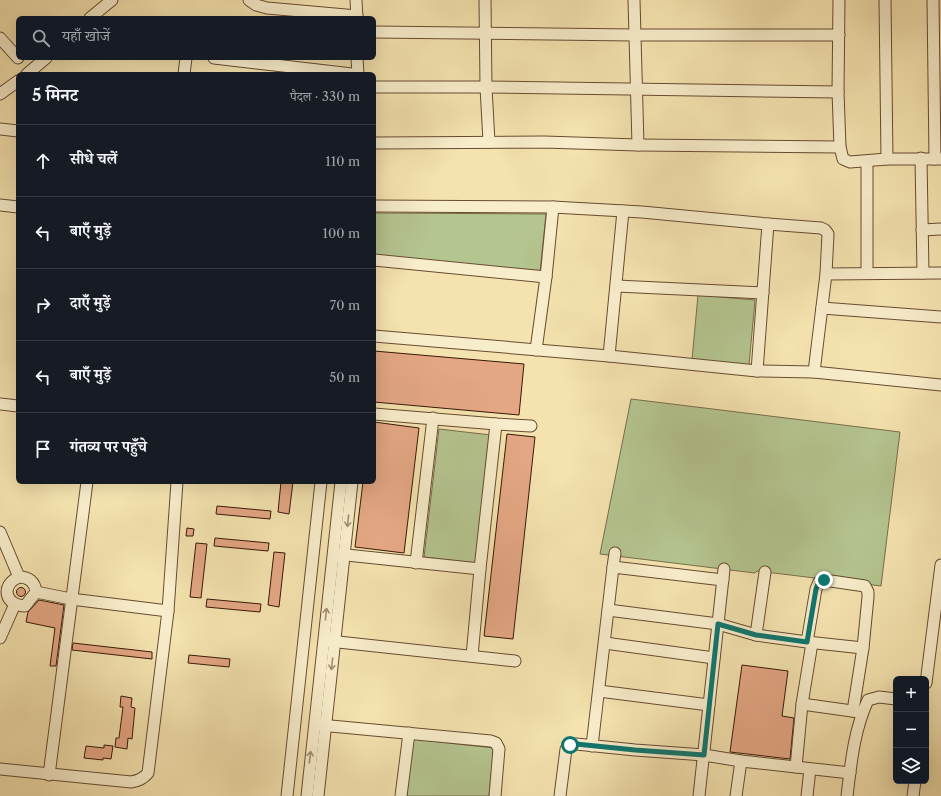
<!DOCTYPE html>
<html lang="hi">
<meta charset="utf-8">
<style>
:root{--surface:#171b24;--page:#242831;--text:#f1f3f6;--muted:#9ea1a6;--line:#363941}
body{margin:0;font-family:"Libre Caslon Text","Noto Serif Devanagari",serif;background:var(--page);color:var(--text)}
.controls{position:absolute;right:12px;bottom:12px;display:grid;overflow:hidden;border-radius:6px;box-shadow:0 4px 16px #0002}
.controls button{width:36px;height:36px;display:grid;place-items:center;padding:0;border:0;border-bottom:1px solid var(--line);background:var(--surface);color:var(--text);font:20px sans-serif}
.stop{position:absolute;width:12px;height:12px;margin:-9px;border:3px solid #0f766e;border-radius:50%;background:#fff}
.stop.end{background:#0f766e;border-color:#fff;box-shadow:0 1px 4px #0008}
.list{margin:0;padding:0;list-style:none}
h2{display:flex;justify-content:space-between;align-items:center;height:52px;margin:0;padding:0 16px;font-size:17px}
h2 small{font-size:13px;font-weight:400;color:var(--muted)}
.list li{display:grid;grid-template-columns:26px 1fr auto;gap:12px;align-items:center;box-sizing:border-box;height:72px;padding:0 16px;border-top:1px solid var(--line)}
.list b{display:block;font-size:15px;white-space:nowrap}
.list em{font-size:13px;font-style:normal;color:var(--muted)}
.icon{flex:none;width:22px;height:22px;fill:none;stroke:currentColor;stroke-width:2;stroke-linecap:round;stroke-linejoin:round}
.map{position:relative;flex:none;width:941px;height:796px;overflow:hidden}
.search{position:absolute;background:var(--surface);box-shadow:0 4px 16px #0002;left:16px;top:16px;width:360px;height:44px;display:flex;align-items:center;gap:10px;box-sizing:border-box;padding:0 14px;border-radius:6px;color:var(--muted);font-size:15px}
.panel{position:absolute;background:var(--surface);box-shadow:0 4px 16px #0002;left:16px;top:72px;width:360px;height:412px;border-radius:6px}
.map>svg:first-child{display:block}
.green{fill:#b5c590;stroke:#776e4c}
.building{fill:#e4a784;stroke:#391808}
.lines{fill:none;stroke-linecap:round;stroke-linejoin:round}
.minor-casing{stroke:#684b32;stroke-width:13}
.minor{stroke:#f8edcb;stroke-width:11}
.oneway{stroke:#a28d73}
.route{stroke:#0f766e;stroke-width:5}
</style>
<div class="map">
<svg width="941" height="796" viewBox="0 0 941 796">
<rect width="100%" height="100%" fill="#f4e3af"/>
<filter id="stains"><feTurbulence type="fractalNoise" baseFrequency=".005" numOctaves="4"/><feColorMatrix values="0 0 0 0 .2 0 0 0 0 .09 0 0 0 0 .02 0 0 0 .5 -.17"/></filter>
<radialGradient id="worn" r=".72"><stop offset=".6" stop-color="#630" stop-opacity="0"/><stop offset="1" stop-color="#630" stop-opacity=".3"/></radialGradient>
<g class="green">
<polygon points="374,213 546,214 540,272 374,255"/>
<polygon points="698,295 755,300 749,365 692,360"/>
<polygon points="631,399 900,432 881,586 757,571 755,573 600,554"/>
<polygon points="439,429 491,435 476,563 424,557"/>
<polygon points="413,739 494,748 489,796 406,796"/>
</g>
<g class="building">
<polygon points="374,351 524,364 519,415 374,402"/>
<polygon points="374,422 419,428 404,553 355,547 363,482 374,482"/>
<polygon points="507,434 535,437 513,639 484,636"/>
<polygon points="281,482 293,482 289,514 278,512"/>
<polygon points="217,506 271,511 270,519 216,514"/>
<polygon points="187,528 194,529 193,536 186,536"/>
<polygon points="215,538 269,543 268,551 214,546"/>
<polygon points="196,543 207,544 201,598 190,597"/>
<polygon points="274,552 285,553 279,607 268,605"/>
<circle cx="21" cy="592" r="4.5"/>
<polygon points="207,599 261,604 260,612 206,607"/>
<polygon points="39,600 64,605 56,666 50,666 55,628 26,622 28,612"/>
<polygon points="73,643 152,652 152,659 72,650"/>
<polygon points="189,655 230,659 229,667 188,663"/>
<polygon points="742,665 788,671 782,716 794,718 790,759 730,752"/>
<polygon points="121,696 132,698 131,707 135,708 132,739 128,738 127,749 115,747 116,738 119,738 123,707 120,707"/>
<polygon points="104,745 113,746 111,759 103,758 103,760 84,758 86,746 104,748"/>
</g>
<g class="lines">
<defs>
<g id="minor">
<polyline points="249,0 256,5 267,8 357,16"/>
<polyline points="356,0 357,18"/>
<polyline points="485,0 486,87 489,142"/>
<polyline points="634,0 638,145"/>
<polyline points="839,0 838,92 840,147 843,159 850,162 887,159 941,159"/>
<polyline points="885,0 887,159"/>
<polyline points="933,0 935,159"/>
<polyline points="90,18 112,0"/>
<polyline points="374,32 634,35 839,35"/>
<polyline points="0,38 18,58"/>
<polyline points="214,58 352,74"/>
<polyline points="357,58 358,74"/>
<polyline points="27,74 46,58"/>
<polyline points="184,74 186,58"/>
<polyline points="374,87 486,87 838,92"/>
<polyline points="0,94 18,81"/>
<polyline points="0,129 18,131"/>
<polyline points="374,143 544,142 638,145 840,147"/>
<polyline points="921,158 923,273"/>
<polyline points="0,205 18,207"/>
<polyline points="374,206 553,207 642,212 768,224 757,371"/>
<polyline points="768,224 821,228 825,230 828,234 826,274 814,372"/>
<polyline points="922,230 941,229"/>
<polyline points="374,260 546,277"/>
<polyline points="867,273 867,161"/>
<polyline points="826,274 941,273"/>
<polyline points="617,286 763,293"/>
<polyline points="822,308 941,317"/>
<polyline points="374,336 609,356 757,371 814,372 941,385"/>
<polyline points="536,350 546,277 553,207"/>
<polyline points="609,356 623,211"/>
<polyline points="0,404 18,406"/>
<polyline points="374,414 496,424 531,426"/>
<polyline points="0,532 19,577"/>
<polyline points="337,554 480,569"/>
<polyline points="416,563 433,418"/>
<polyline points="613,567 615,553"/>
<path d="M19 577C29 577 35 582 36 592L25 606C5 606 0 585 19 577Z"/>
<polyline points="36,592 71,599 168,611"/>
<polyline points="608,610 718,624 756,635 807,642 863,648"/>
<polyline points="756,635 765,572"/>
<polyline points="0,638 15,604"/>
<polyline points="329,641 515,661"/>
<polyline points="807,642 816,589 819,582 824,580 865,586 868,592 868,597 863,648 853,711"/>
<polyline points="605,643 714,658"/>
<polyline points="472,656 480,569 496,424"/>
<polyline points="926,683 941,565"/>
<polyline points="599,691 709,705"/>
<polyline points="802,704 859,712"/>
<polyline points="320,725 491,741 496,743 499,749 495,796"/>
<polyline points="592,746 613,567 723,580"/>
<polyline points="796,767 802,704 812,643"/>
<path d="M0 769 131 782C138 781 143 779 148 773L168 611 177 482"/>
<polyline points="49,775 87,482"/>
<polyline points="287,796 321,482"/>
<polyline points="307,796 341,482"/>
<polyline points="318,796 352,482"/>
<polyline points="401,796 409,733"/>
<polyline points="560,796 566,749 570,745 576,744 635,750 704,755 741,761 850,773"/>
<polyline points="699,796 724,569"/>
<polyline points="736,796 741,761"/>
<polyline points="807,796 810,769"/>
<path d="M847 796C851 763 854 730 868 700L879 697 896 699"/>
<polyline points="913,796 915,781"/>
</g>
</defs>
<use href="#minor" class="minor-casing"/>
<use href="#minor" class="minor"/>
</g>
<defs><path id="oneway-shaft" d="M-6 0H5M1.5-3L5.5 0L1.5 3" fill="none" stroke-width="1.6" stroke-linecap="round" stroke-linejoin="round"/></defs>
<g class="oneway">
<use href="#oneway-shaft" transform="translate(348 521) rotate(96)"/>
<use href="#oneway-shaft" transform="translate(326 614) rotate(-84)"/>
<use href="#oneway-shaft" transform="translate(332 664) rotate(96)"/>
<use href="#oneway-shaft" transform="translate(310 757) rotate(-84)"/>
</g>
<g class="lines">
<polyline class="route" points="570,745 576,744 635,750 704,755 718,624 756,635 807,642 816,589 819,582 824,580"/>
</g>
<rect width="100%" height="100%" filter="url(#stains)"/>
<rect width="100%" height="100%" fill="url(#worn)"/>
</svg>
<div class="controls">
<button>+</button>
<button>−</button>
<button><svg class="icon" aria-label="layers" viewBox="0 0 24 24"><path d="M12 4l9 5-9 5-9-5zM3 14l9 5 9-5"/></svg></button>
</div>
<div class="stop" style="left:570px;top:745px"></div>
<div class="stop end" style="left:824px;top:580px"></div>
<div class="search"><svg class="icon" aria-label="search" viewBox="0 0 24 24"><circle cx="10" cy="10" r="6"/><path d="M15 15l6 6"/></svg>यहाँ खोजें</div>
<section class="panel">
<h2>5 मिनट<small>पैदल · 330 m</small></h2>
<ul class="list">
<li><svg class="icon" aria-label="ahead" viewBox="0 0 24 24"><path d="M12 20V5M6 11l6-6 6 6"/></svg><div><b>सीधे चलें</b></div><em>110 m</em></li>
<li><svg class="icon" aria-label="left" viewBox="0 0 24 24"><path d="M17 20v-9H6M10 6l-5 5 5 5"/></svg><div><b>बाएँ मुड़ें</b></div><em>100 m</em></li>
<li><svg class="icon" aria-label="right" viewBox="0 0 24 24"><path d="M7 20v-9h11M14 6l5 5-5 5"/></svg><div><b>दाएँ मुड़ें</b></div><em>70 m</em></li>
<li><svg class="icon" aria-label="left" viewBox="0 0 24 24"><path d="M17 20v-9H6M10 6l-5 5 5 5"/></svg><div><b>बाएँ मुड़ें</b></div><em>50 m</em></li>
<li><svg class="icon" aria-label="arrive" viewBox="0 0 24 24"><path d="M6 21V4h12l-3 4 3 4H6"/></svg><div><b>गंतव्य पर पहुँचे</b></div></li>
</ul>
</section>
</div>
